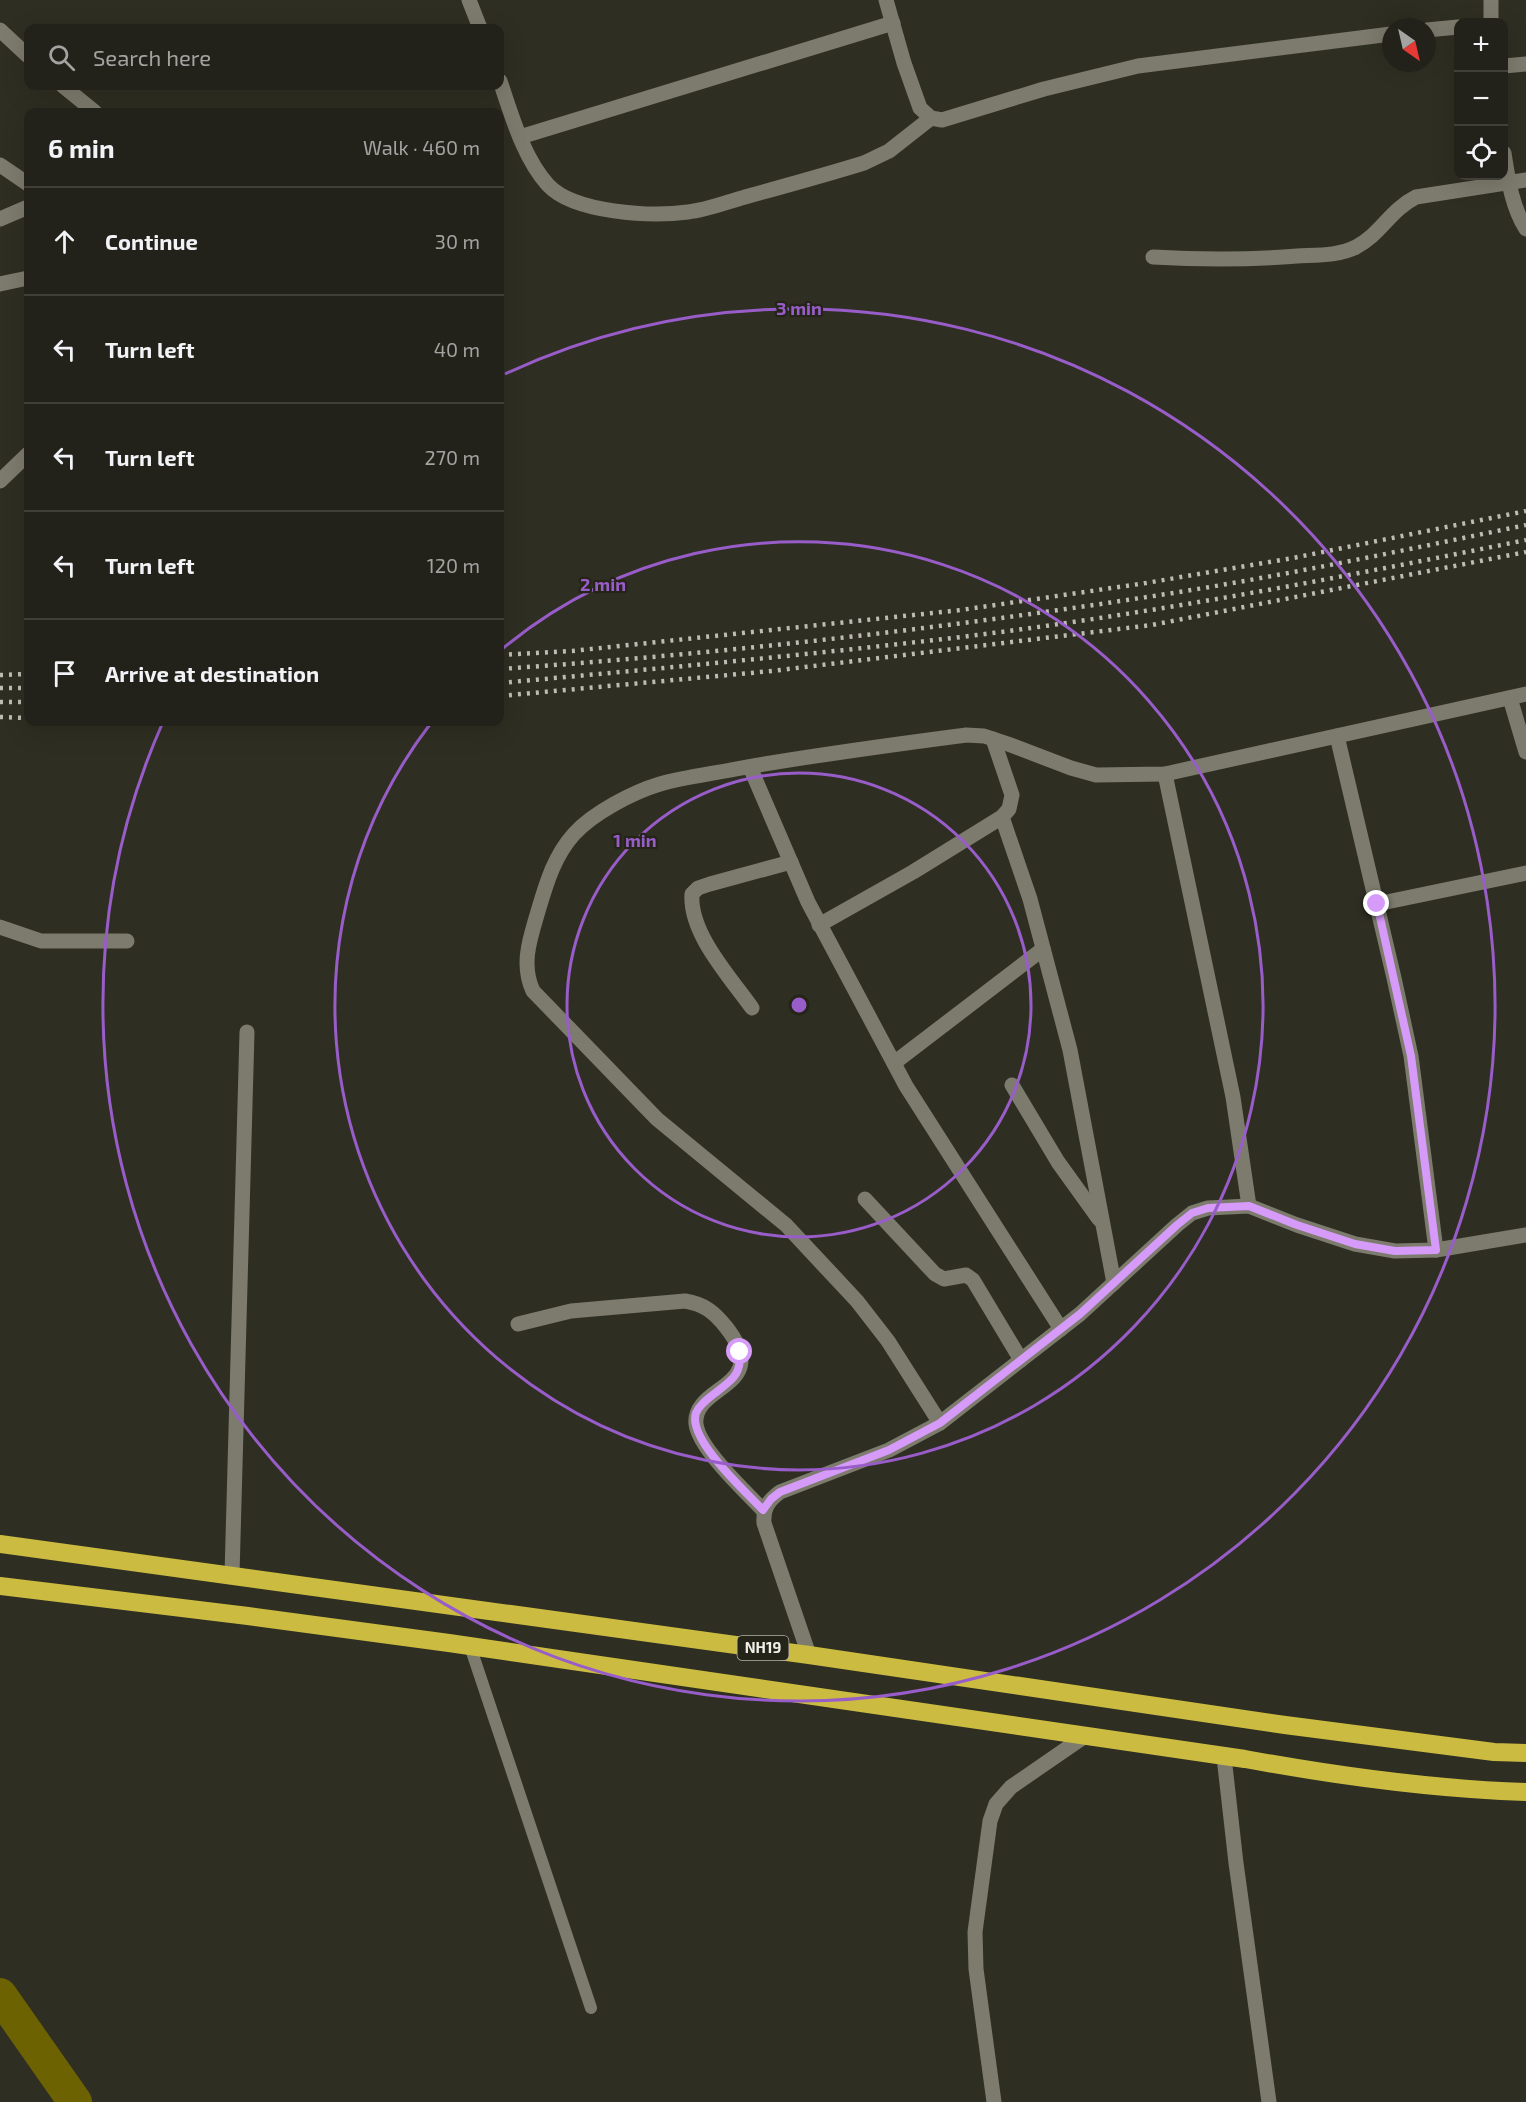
<!DOCTYPE html>
<meta charset="utf-8">
<style>
:root{--surface:#23221a;--page:#2f2f27;--text:#f1f3f6;--muted:#a3a4a2;--line:#403f39}
body{margin:0;font-family:"Exo 2",sans-serif;background:var(--page);color:var(--text)}
.controls{position:absolute;right:18px;top:18px;display:grid;overflow:hidden;border-radius:12px;box-shadow:0 6px 24px #0002}
.controls button{width:54px;height:54px;display:grid;place-items:center;padding:0;border:0;border-bottom:2px solid var(--line);background:var(--surface);color:var(--text);font:30px sans-serif}
.compass{position:absolute;left:1382px;top:18px;width:54px;height:54px;border-radius:50%;background:var(--surface);box-shadow:0 6px 24px #0002;rotate:146deg}
.stop{position:absolute;width:18px;height:18px;margin:-14px;border:4px solid #d69bf9;border-radius:50%;background:#fff}
.stop.end{background:#d69bf9;border-color:#fff;box-shadow:0 2px 6px #0008}
.list{margin:0;padding:0;list-style:none}
h2{display:flex;justify-content:space-between;align-items:center;height:78px;margin:0;padding:0 24px;font-size:26px}
h2 small{font-size:20px;font-weight:400;color:var(--muted)}
.list li{display:grid;grid-template-columns:39px 1fr auto;gap:18px;align-items:center;box-sizing:border-box;height:108px;padding:0 24px;border-top:2px solid var(--line)}
.list b{display:block;font-size:22px;white-space:nowrap}
.list em{font-size:20px;font-style:normal;color:var(--muted)}
.icon{flex:none;width:33px;height:33px;fill:none;stroke:currentColor;stroke-width:2;stroke-linecap:round;stroke-linejoin:round}
.map{position:relative;flex:none;width:1526px;height:2102px;overflow:hidden}
.search{position:absolute;background:var(--surface);box-shadow:0 6px 24px #0002;left:24px;top:24px;width:480px;height:66px;display:flex;align-items:center;gap:15px;box-sizing:border-box;padding:0 21px;border-radius:12px;color:var(--muted);font-size:22px}
.panel{position:absolute;background:var(--surface);box-shadow:0 6px 24px #0002;left:24px;top:108px;width:480px;height:618px;border-radius:12px}
.map>svg:first-child{display:block}
.lines{fill:none;stroke-linecap:round;stroke-linejoin:round}
.river{stroke:#6d6202;stroke-width:34}
.lane{stroke:#7c7b6d;stroke-width:12}
.street{stroke:#7c7b6d;stroke-width:15}
.secondary{stroke:#7c7b6d;stroke-width:15}
.highway{stroke:#cbbc41;stroke-width:18}
.rail{stroke:#bebdb5;stroke-width:4.5;stroke-dasharray:3 6;stroke-linecap:butt}
.route{stroke:#d69bf9;stroke-width:8}
.ring{fill:none;stroke:#985dc9;stroke-width:3}
.labels{text-anchor:middle;stroke-width:4.5;stroke-linejoin:round;paint-order:stroke}
.shield{fill:#252418;stroke:#b3b2aa;stroke-width:1.5}
.shield-label{font-size:15px;font-weight:bold;fill:#f0efe8}
.centre{fill:#985dc9;stroke:#252418;stroke-width:3}
.ring-label{font-size:18px;text-anchor:middle;font-weight:bold;fill:#985dc9;stroke:#252418;stroke-width:4.5;stroke-linejoin:round;paint-order:stroke}
</style>
<div class="map">
<svg width="1526" height="2102" viewBox="0 0 1526 2102">
<rect width="100%" height="100%" fill="#2f2e22"/>
<g class="lines">
<polyline class="river" points="0,1995 75,2102"/>
<polyline class="lane" points="470,1646 591,2008"/>
<g class="street">
<polyline points="469,0 480,28"/>
<polyline points="886,0 904,63 920,108 931,118 942,120 1044,89 1138,66 1391,34"/>
<polyline points="1491,22 1491,0"/>
<polyline points="0,30 28,56"/>
<polyline points="1427,30 1458,27"/>
<polyline points="1504,66 1526,64"/>
<path d="M500 81C512 116 523 157 548 185 574 213 651 217 688 212 707 210 727 202 745 197 785 186 825 175 864 163L889 151 931 118"/>
<polyline points="63,86 95,112"/>
<polyline points="520,137 893,23"/>
<path d="M1504 153C1508 179 1512 207 1526 229"/>
<polyline points="0,165 28,184"/>
<polyline points="0,219 28,207"/>
<path d="M1153 257C1202 260 1249 260 1297 256 1317 255 1339 256 1356 247 1380 235 1390 210 1416 197L1526 180"/>
<polyline points="0,284 28,278"/>
<polyline points="0,481 28,454"/>
<polyline points="1510,698 1526,752"/>
<polyline points="1337,736 1394,978 1411,1056 1436,1250"/>
<polyline points="750,767 808,902 906,1086 1061,1329"/>
<polyline points="1165,774 1233,1097 1249,1206"/>
<polyline points="1002,817 1030,899 1070,1050 1114,1283"/>
<polyline points="1377,904 1526,873"/>
<polyline points="819,925 913,872 1002,817 1009,809 1012,795 993,739"/>
<polyline points="0,927 41,941 127,941"/>
<path d="M752 1008C730 977 689 933 692 894L698 888 710 884 791 862"/>
<polyline points="894,1063 1043,949"/>
<polyline points="1012,1085 1058,1162 1099,1219"/>
<polyline points="865,1199 935,1274 944,1279 966,1275 973,1280 1021,1360"/>
<path d="M518 1324 571 1311 685 1301C704 1304 714 1312 726 1327 774 1388 692 1384 696 1424 699 1449 746 1492 763 1510"/>
<path d="M940 1423 888 1341 857 1301 786 1225 657 1119 533 991C520 963 531 936 539 908 547 881 555 855 574 834 593 813 633 792 660 784 685 777 711 774 736 769 813 755 890 745 966 735L984 736 1008 744 1071 768 1096 775 1165 774 1526 694"/>
<polyline points="232,1575 247,1032"/>
<polyline points="1224,1757 1236,1863 1269,2102"/>
<polyline points="994,2102 976,1969 975,1932 990,1821 996,1804 1011,1787 1085,1736"/>
</g>
<path class="secondary" d="M809 1655 764 1523C763 1508 768 1501 780 1492L889 1450 940 1423 1080 1314 1177 1225 1192 1213 1208 1208 1249 1206 1297 1225 1355 1244 1395 1251 1436 1250 1526 1235"/>
<g class="highway">
<polyline points="0,1544 809,1655 1285,1725 1494,1752 1526,1753"/>
<path d="M0 1586 248 1616 449 1643 1245 1759C1338 1776 1432 1789 1526 1792"/>
</g>
<g class="rail">
<polyline points="500,655 572,651 961,610 1146,583 1293,558 1526,511"/>
<path d="M500 669C716 654 932 630 1147 597 1274 578 1400 551 1526 525"/>
<polyline points="0,675 28,674"/>
<path d="M500 683C654 669 808 655 961 637 1151 614 1339 578 1526 540"/>
<polyline points="0,688 28,688"/>
<polyline points="500,696 772,671 1152,625 1526,552"/>
<polyline points="0,702 28,702"/>
<polyline points="0,717 28,718"/>
</g>
</g>
<g class="lines">
<path class="route" d="M740 1352C741 1372 735 1378 719 1390 712 1396 700 1403 696 1413 687 1439 746 1492 763 1510L771 1499 780 1492 889 1450 940 1423 1080 1314 1177 1225 1192 1213 1208 1208 1249 1206 1297 1225 1355 1244 1395 1251 1436 1250 1411 1056 1377 904"/>
</g>
<g class="ring">
<circle cx="799" cy="1005" r="232"/>
<path d="M501 650A464 464 0 1 1 431 723"/>
<path d="M505 374A696 696 0 1 1 163 722"/>
</g>
<g class="labels">
<rect class="shield" x="737.5" y="1636" width="51" height="24" rx="4.5"/>
<g class="shield-label">
<text x="763" y="1653">NH19</text>
</g>
</g>
<circle cx="799" cy="1005" r="9" class="centre"/>
<g class="ring-label">
<text x="799" y="315">3 min</text>
<text x="603" y="591">2 min</text>
<text x="635" y="847">1 min</text>
</g>
</svg>
<div class="controls">
<button>+</button>
<button>−</button>
<button><svg class="icon" aria-label="locate" viewBox="0 0 24 24"><circle cx="12" cy="12" r="6"/><path d="M12 2v4M12 18v4M2 12h4M18 12h4"/></svg></button>
</div>
<svg class="compass" viewBox="-18 -18 36 36"><path d="M0-13l5 13h-10z" fill="#e53935"/><path d="M0 13l5-13h-10z" fill="#a3a4a2"/></svg>
<div class="stop" style="left:740px;top:1352px"></div>
<div class="stop end" style="left:1377px;top:904px"></div>
<div class="search"><svg class="icon" aria-label="search" viewBox="0 0 24 24"><circle cx="10" cy="10" r="6"/><path d="M15 15l6 6"/></svg>Search here</div>
<section class="panel">
<h2>6 min<small>Walk · 460 m</small></h2>
<ul class="list">
<li><svg class="icon" aria-label="ahead" viewBox="0 0 24 24"><path d="M12 20V5M6 11l6-6 6 6"/></svg><div><b>Continue</b></div><em>30 m</em></li>
<li><svg class="icon" aria-label="left" viewBox="0 0 24 24"><path d="M17 20v-9H6M10 6l-5 5 5 5"/></svg><div><b>Turn left</b></div><em>40 m</em></li>
<li><svg class="icon" aria-label="left" viewBox="0 0 24 24"><path d="M17 20v-9H6M10 6l-5 5 5 5"/></svg><div><b>Turn left</b></div><em>270 m</em></li>
<li><svg class="icon" aria-label="left" viewBox="0 0 24 24"><path d="M17 20v-9H6M10 6l-5 5 5 5"/></svg><div><b>Turn left</b></div><em>120 m</em></li>
<li><svg class="icon" aria-label="arrive" viewBox="0 0 24 24"><path d="M6 21V4h12l-3 4 3 4H6"/></svg><div><b>Arrive at destination</b></div></li>
</ul>
</section>
</div>
